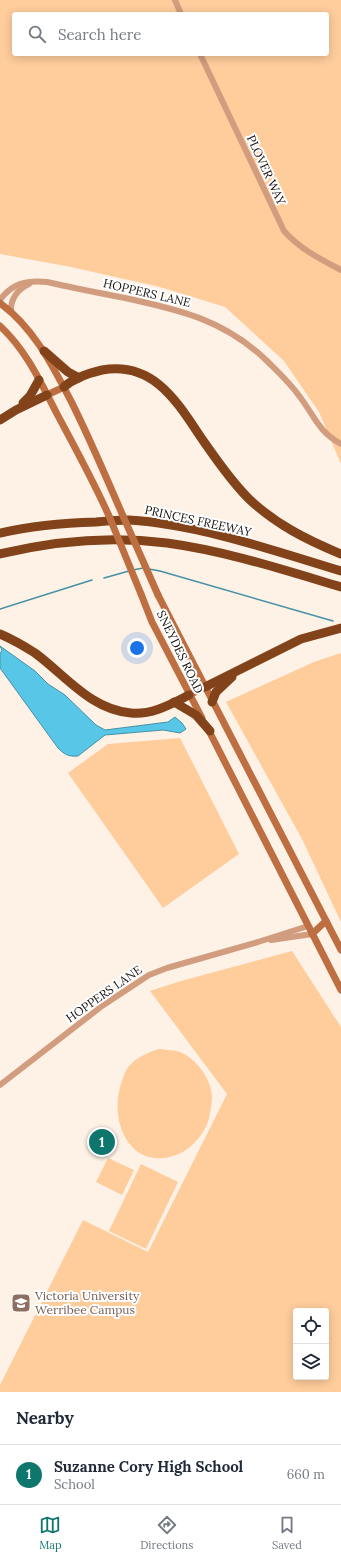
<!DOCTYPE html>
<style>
:root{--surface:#fff;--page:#f6f6f7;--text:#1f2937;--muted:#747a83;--line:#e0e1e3;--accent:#0f766e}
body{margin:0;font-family:Lora,serif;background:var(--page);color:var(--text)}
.controls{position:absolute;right:12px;bottom:12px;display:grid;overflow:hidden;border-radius:4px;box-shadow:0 2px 10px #0003}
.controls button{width:36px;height:36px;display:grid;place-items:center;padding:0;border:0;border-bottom:1px solid var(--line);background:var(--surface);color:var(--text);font:20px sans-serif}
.you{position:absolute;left:137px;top:648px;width:14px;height:14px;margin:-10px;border:3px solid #fff;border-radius:50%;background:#1a73e8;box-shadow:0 0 0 6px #1a73e833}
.badge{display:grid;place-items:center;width:26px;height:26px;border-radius:50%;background:var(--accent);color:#fff;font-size:13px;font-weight:700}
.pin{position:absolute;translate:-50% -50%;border:2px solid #fff;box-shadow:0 1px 4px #0006}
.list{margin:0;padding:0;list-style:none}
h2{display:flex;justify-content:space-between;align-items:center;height:52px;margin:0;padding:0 16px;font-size:17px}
h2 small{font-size:13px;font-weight:400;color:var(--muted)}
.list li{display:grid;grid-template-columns:26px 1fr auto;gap:12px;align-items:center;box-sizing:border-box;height:60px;padding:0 16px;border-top:1px solid var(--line)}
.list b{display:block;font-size:15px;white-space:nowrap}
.list p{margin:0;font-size:13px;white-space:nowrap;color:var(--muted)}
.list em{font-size:13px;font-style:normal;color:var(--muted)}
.icon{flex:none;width:22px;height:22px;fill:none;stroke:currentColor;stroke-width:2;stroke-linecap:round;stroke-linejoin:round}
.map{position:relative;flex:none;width:341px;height:1392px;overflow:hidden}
.search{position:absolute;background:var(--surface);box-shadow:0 2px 10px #0003;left:12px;right:12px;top:12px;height:44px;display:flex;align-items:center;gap:10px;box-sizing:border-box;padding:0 14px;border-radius:4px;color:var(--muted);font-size:15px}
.sheet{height:112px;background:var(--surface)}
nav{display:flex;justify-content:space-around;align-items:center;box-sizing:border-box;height:56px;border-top:1px solid var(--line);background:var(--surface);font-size:11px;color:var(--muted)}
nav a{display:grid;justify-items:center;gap:2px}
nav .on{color:var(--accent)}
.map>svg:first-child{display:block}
.green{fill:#ffcd9c;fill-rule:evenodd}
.water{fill:#58c7e7;stroke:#4491a6}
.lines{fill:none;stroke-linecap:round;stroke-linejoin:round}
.stream{stroke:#4491a6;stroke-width:1.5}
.tertiary{stroke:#d29c7e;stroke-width:6}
.secondary{stroke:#bd6f41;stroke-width:7}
.motorway{stroke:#83431a;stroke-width:9}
.secondary-bridge{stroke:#bd6f41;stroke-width:7}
.labels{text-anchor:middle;stroke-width:4;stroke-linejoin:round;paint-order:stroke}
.street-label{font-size:12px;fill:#16120e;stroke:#fff}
.education-label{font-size:12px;fill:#785e54;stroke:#fff;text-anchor:start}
</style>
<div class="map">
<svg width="341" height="1392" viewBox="0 0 341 1392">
<rect width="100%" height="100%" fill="#fef1e5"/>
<g class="green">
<path d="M0 0H341V464L319 412 284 361 225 307 160 287 71 267 0 254ZM14 14H327V54H14Z"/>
<polygon points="341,653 341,922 302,839 226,702 314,662"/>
<polygon points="180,738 239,854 163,908 68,773 108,744"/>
<path d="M292 951 341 1027V1392H0V1385L83 1220 148 1252 227 1094 150 991 181 981ZM296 1311H326V1377H296Z"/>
<path d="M159 1049C166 1050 173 1050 180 1052 196 1058 212 1080 212 1097 212 1104 210 1112 209 1118 206 1132 193 1147 181 1153 133 1175 108 1124 121 1084 123 1078 125 1070 130 1065 137 1057 149 1052 159 1049Z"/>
<polygon points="108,1158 134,1170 122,1195 96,1182"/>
<polygon points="141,1164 178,1182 146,1249 109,1231"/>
</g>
<path class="water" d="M0 646 35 671 48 684 65 695 96 725 105 730 168 722 175 717 182 723 186 729 180 733 163 730 105 735 78 756C68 757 64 754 58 748L0 668V654L2 650Z"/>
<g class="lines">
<g class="stream">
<polyline points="149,569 160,571 333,621"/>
<polyline points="133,570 143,568"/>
<polyline points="104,578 129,571"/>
<polyline points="0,609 92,580"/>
</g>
<g class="tertiary">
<polyline points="175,0 181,14"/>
<path d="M200 54 284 231C300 249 320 259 341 270"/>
<path d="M0 300C12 283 27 280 47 282 73 288 99 293 125 298 180 310 225 320 267 361 279 373 290 383 300 397 315 417 318 431 341 444"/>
<path d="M11 312C10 299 18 289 29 284"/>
<polyline points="271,940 312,934"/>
<polyline points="0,1085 102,1006 149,975 167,968 258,942 308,926"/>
</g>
<g class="secondary">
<path d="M0 303C34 328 52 365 71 401 90 439 106 477 123 516"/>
<path d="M0 326C26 350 40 381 56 412 74 446 93 480 109 516"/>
<polyline points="47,395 64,387"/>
<polyline points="141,594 152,622 202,718"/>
<polyline points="158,595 341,950"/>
<polyline points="189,695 205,687"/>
<polyline points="207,727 341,990"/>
<polyline points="312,934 326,921"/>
</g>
<g class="motorway">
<polyline points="44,351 68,372 79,378"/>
<path d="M64 387C74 378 89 373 102 370 154 361 177 402 202 439 216 459 230 480 248 498 275 524 307 540 341 554"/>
<polyline points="23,403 30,396 39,380"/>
<polyline points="0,420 16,410 47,395"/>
<path d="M0 533C31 526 64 523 96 522 107 521 118 520 129 520 198 524 275 551 341 571"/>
<path d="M0 554C53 541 112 536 167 543 226 551 284 570 341 587"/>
<path d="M0 634C12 639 24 646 35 653 65 675 91 710 131 713 152 715 171 704 189 695"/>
<polyline points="205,687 301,639 341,628"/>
<polyline points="174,702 196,715 210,731"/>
<polyline points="212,702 216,692 232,677"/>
</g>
<g class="secondary-bridge">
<polyline points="109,516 141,594"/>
<polyline points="123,516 158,595"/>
</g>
</g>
<defs>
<symbol id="university-square" viewBox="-11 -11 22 22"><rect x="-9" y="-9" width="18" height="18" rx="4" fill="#8d6e63" stroke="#fff"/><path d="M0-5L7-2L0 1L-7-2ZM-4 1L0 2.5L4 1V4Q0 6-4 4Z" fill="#fff"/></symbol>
</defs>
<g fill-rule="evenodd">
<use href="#university-square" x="10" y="1292" width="22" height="22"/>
</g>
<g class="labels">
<g class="street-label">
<text transform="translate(266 170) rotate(65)" y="4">PLOVER WAY</text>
<text transform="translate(147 293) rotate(13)" y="4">HOPPERS LANE</text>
<text transform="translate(198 521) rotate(12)" y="4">PRINCES FREEWAY</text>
<text transform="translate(180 652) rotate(64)" y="4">SNEYDES ROAD</text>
<text transform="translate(104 994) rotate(-35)" y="4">HOPPERS LANE</text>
</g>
<g class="education-label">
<text x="35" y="1300">Victoria University<tspan x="35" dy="14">Werribee Campus</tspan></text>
</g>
</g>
</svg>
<div class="controls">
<button><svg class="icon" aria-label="locate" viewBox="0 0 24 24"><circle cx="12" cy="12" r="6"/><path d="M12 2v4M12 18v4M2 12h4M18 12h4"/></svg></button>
<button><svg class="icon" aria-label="layers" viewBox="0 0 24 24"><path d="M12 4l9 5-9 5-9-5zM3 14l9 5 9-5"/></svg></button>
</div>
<div class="you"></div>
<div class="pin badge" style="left:102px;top:1142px">1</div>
<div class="search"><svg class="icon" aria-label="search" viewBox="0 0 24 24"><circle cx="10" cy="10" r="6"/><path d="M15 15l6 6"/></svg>Search here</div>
</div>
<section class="sheet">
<h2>Nearby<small></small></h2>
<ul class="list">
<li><span class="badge">1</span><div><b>Suzanne Cory High School</b><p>School</p></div><em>660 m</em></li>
</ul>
</section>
<nav>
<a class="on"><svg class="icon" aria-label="map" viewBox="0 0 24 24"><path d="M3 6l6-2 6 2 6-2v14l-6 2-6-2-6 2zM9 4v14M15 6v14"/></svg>Map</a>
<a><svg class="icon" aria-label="directions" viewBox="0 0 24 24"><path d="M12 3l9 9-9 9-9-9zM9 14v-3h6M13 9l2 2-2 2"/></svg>Directions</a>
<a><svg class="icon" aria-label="saved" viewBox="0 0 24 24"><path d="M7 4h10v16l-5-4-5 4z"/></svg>Saved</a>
</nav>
